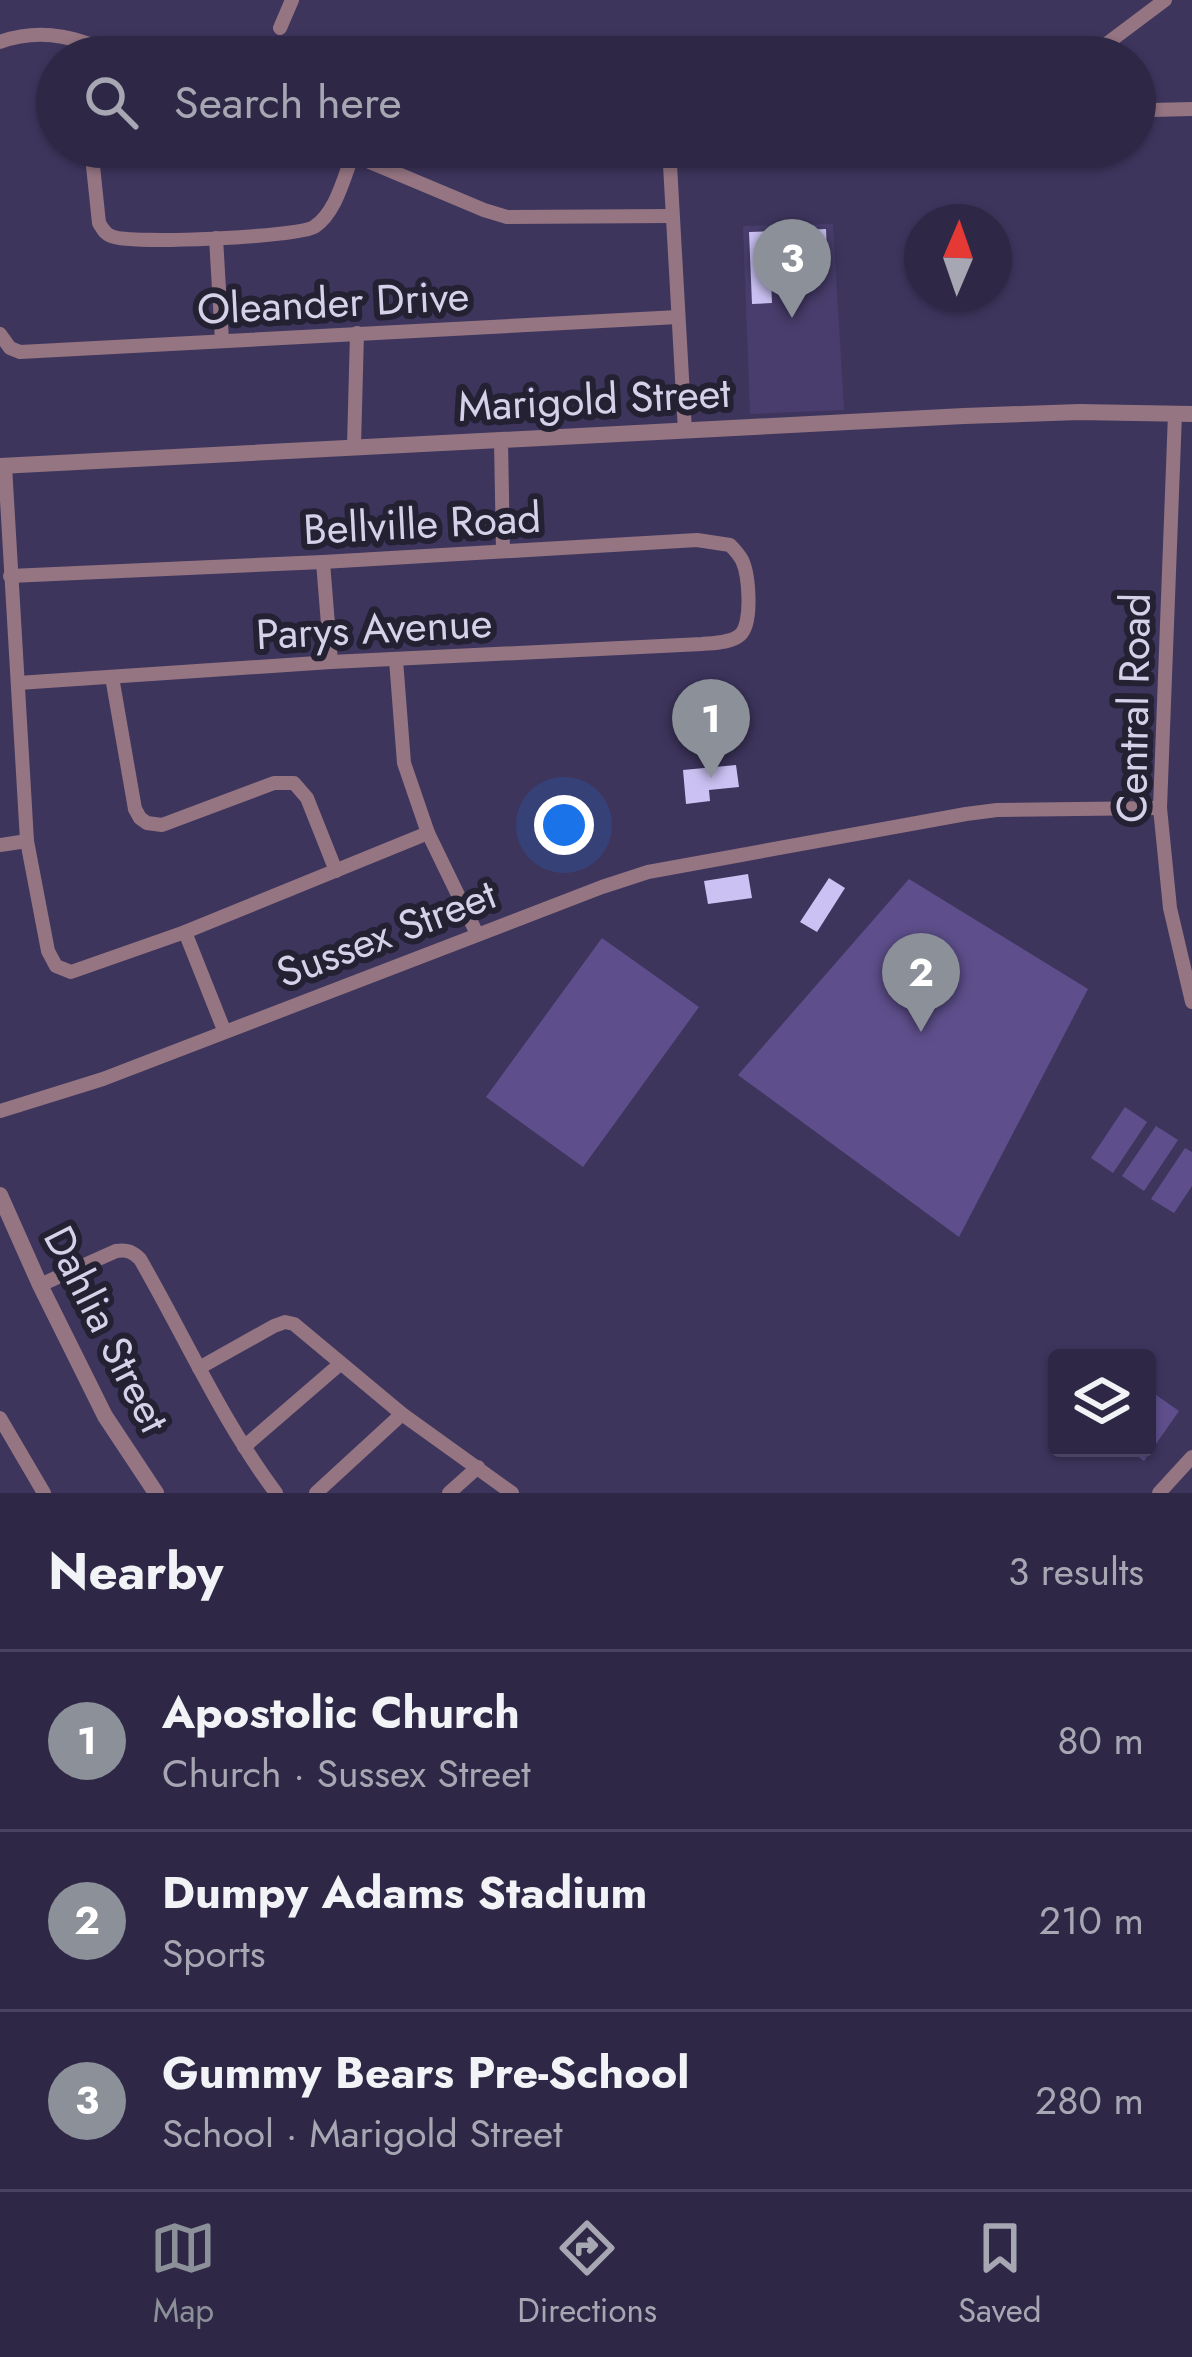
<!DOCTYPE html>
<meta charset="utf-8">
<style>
:root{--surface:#2e2846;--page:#36304d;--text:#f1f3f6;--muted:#a7a6b3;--line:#49445f;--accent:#8c9099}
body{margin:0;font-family:Jost,sans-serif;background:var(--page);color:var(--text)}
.controls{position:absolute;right:36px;bottom:36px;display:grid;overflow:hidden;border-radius:12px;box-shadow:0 3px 9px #0004}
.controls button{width:108px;height:108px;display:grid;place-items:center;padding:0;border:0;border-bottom:3px solid var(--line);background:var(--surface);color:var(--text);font:60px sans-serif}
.compass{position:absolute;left:904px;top:204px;width:108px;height:108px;border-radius:50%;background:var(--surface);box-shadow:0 3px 9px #0004;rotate:2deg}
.you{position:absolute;left:564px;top:825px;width:42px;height:42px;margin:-30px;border:9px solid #fff;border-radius:50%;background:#1a73e8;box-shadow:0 0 0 18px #1a73e833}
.badge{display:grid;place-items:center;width:78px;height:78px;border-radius:50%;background:var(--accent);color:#fff;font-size:39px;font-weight:700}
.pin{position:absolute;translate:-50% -99px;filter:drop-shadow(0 3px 6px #0008)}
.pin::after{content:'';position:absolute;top:63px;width:42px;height:36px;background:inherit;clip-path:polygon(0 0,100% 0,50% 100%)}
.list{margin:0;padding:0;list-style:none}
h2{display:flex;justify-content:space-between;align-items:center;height:156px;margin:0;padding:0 48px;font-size:51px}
h2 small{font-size:39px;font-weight:400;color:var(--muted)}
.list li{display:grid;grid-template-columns:78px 1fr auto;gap:36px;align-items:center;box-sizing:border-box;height:180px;padding:0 48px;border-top:3px solid var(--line)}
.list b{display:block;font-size:45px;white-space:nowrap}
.list p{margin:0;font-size:39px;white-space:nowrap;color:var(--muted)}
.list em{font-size:39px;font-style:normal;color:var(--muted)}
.icon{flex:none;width:66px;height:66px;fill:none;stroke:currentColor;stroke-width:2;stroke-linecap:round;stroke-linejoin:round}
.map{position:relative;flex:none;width:1192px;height:1493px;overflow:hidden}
.search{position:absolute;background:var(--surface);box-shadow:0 3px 9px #0004;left:36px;right:36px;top:36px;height:132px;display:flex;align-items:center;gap:30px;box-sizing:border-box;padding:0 42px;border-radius:66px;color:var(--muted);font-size:45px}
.sheet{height:696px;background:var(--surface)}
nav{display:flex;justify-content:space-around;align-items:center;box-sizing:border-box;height:168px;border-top:3px solid var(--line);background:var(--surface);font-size:33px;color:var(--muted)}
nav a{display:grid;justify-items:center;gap:6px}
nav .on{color:var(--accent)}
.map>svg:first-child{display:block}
.built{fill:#483d6c}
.green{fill:#5e4f8c}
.building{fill:#cbc2f3}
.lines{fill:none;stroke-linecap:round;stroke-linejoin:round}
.minor{stroke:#957582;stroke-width:14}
.tertiary{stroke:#957582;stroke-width:16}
.labels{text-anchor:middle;stroke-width:12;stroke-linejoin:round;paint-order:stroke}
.street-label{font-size:42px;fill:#d5d1e9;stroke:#242133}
</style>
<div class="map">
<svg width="1192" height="1493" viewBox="0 0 1192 1493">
<rect width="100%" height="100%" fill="#3e355d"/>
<polygon class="built" points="833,224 844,410 750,414 743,226"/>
<g class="green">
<polygon points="909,879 1088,989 959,1237 738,1075"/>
<polygon points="602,938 699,1007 583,1167 486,1097"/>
<polygon points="1125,1107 1147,1122 1113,1173 1091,1158"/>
<polygon points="1156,1126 1178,1140 1144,1191 1122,1176"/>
<polygon points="1185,1148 1192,1152 1192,1186 1174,1213 1151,1199"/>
<polygon points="1149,1390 1179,1411 1144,1461 1126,1448 1147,1448"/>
</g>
<g class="building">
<polygon points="826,229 827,251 770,253 772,303 752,304 749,232"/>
<polygon points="736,765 739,787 709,790 710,801 686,804 683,770"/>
<polygon points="748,874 752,898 708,904 704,881"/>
<polygon points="829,878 845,888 817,932 800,922"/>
</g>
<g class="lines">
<g class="minor">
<polyline points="280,28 292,0"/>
<path d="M0 42C44 26 81 39 122 57"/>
<polyline points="1089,57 1165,0"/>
<polyline points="1151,110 1192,109"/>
<path d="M91 147 99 223C103 229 104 233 111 236 130 245 297 237 314 227 336 213 344 177 353 154"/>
<polyline points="334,147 484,210 507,217 671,216"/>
<polyline points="669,147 685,431"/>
<polyline points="216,238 222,340"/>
<polyline points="0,334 10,348 20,352 678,317"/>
<polyline points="1175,414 1160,808 1170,908 1192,1002"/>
<polyline points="501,440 503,551"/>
<polyline points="354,446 357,333"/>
<polyline points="5,466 27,841 48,951 56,966 71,972 185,932 428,833"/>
<polyline points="323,562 331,662"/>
<path d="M10 576 323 562 697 540 730 545C736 551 738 553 742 560 749 575 753 624 740 635 731 643 713 643 702 644L331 662 18 683"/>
<polyline points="396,660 404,763 428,833 477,934"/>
<polyline points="112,677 135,809 140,818 147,823 162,825 274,783 294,783 307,798 336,871"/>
<polyline points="0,845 27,841"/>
<polyline points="185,932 224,1030"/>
<polyline points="0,1111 103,1079 602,887 648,872 966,814 997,810 1160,808"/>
<path d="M40 1285 116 1251C127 1249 133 1252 140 1259 185 1337 222 1421 276 1493"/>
<polyline points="199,1368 274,1326 285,1322 294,1324 402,1414 512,1493"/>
<polyline points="0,1418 44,1493"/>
<polyline points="244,1447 340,1364"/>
<polyline points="316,1493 402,1414"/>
<polyline points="449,1493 478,1467"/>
<polyline points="1159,1493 1192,1457"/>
</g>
<g class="tertiary">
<polyline points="0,466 964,416 1079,412 1192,414"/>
<polyline points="0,1195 40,1285 105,1416 156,1493"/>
</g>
</g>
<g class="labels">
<g class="street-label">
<text transform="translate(333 302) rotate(-3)" y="15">Oleander Drive</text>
<text transform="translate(594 399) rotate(-3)" y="15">Marigold Street</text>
<text transform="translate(422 523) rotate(-3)" y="15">Bellville Road</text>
<text transform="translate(374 628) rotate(-3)" y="15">Parys Avenue</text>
<text transform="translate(1133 708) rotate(-89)" y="15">Central Road</text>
<text transform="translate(386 933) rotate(-21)" y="15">Sussex Street</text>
<text transform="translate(107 1329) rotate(63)" y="15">Dahlia Street</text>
</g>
</g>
</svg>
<div class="controls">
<button><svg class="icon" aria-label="layers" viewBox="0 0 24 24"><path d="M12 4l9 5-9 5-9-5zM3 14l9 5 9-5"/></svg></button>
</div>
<svg class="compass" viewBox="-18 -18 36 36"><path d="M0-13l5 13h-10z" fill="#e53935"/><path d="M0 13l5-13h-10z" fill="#a7a6b3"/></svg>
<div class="you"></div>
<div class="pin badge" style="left:711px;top:778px">1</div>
<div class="pin badge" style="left:921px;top:1032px">2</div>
<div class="pin badge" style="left:792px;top:318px">3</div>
<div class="search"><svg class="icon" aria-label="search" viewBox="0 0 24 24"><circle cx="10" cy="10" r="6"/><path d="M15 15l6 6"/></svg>Search here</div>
</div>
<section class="sheet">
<h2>Nearby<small>3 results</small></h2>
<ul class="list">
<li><span class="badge">1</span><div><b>Apostolic Church</b><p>Church · Sussex Street</p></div><em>80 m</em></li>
<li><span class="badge">2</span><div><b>Dumpy Adams Stadium</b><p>Sports</p></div><em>210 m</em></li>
<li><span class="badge">3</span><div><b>Gummy Bears Pre-School</b><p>School · Marigold Street</p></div><em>280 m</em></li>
</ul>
</section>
<nav>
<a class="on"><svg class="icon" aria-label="map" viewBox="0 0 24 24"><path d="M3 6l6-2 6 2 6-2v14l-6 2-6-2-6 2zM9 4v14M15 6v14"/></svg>Map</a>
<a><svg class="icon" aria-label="directions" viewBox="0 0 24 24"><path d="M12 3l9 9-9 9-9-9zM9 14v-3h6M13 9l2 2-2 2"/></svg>Directions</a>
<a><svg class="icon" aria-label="saved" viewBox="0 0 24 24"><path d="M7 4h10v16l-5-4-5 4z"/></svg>Saved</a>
</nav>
